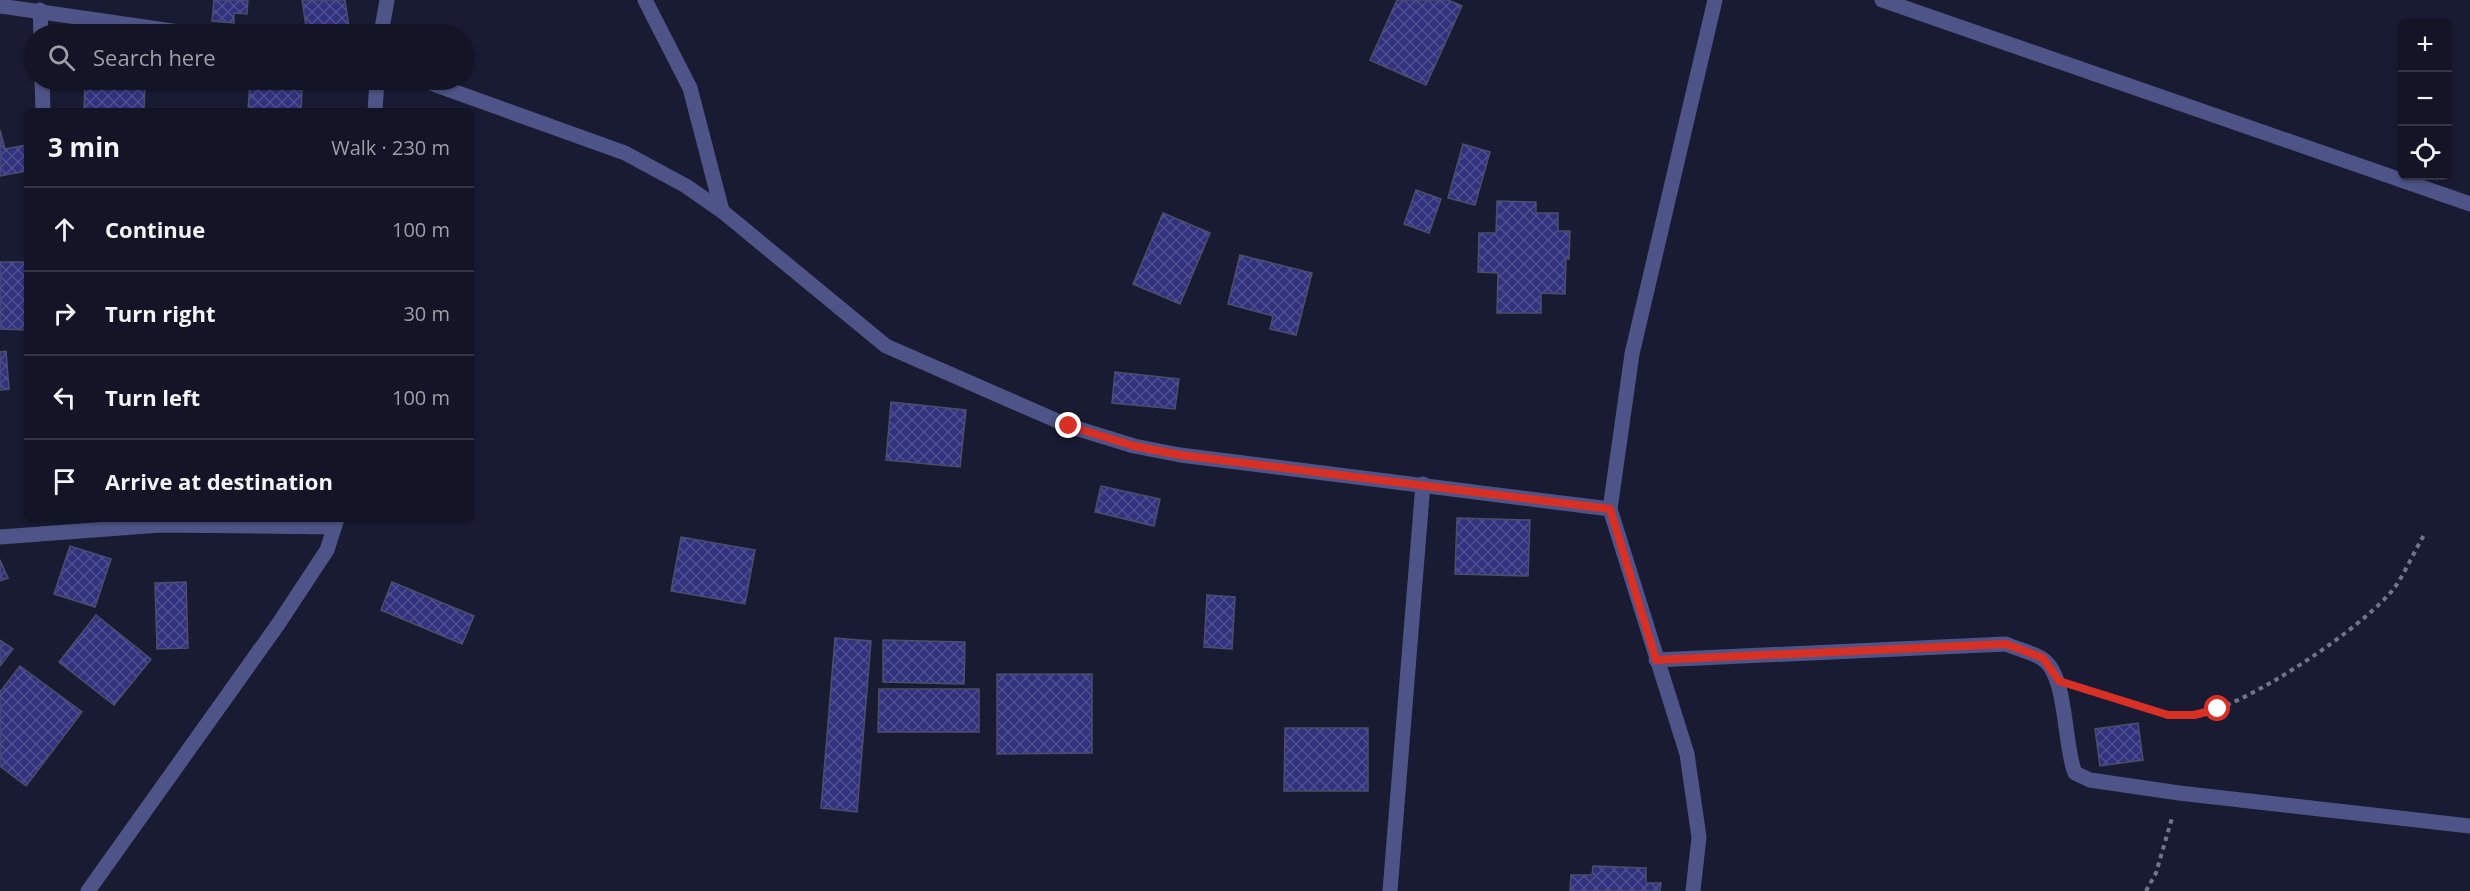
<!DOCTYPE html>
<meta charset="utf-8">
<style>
:root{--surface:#131426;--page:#1c1d2e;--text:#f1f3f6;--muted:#9d9ea7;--line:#323343}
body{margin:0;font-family:"Open Sans",sans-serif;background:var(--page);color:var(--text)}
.controls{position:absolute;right:18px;top:18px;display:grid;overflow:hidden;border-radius:9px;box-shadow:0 2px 4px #0004}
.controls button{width:54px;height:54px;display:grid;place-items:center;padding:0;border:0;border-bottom:2px solid var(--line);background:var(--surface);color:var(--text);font:30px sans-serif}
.stop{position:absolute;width:18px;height:18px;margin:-14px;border:4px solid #d93025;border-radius:50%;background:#fff}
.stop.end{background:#d93025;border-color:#fff;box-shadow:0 2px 6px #0008}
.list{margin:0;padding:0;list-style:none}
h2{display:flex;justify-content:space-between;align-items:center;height:78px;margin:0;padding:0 24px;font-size:26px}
h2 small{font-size:20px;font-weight:400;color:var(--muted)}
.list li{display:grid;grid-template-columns:39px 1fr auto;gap:18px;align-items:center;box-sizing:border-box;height:84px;padding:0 24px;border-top:2px solid var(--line)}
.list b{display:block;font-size:22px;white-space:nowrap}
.list em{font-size:20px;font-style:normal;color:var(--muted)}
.icon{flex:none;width:33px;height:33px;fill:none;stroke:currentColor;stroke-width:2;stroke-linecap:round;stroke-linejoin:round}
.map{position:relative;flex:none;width:2470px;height:891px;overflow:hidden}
.search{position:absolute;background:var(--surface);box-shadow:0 2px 4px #0004;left:24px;top:24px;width:450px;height:66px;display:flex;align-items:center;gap:15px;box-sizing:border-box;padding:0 21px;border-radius:33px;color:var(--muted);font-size:22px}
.panel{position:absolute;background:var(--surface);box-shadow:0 2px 4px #0004;left:24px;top:108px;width:450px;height:414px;border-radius:9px}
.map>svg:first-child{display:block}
.building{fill:url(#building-cross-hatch);stroke:#4b4e6a;stroke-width:1.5}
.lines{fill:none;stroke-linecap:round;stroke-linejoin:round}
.path{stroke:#727489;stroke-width:4;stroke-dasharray:4.5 4.5;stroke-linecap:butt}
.minor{stroke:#4f5488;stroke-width:15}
.tertiary{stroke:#4f5488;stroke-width:15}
.route{stroke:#d93025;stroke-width:8}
</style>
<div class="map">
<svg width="2470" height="891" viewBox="0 0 2470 891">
<defs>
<pattern id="building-cross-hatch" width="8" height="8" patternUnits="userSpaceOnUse" patternTransform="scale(1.5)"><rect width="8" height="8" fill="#32317e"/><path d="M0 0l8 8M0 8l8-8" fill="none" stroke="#4f4f91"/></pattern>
</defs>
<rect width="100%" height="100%" fill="#191b33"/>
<g class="building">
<polygon points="214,0 248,0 247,14 234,13 234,23 212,21"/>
<polygon points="302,0 345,0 349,27 307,33"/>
<polygon points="1397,0 1448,0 1462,6 1426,85 1370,60"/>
<polygon points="87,30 146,32 146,34 87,34"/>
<polygon points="85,80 145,80 144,111 84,110"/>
<polygon points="250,80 269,80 268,88 302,90 301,111 248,111"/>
<polygon points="0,130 5,149 27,145 27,171 0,176"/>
<polygon points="1463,144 1490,152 1475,205 1448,198"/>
<polygon points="1416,190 1441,199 1429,233 1404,224"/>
<polygon points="1497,201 1536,202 1536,213 1558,213 1558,231 1570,231 1569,259 1566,259 1565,294 1541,293 1541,313 1497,313 1498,273 1478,272 1479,233 1496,233"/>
<polygon points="1163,213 1210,233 1180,304 1133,284"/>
<polygon points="1240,255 1312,273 1296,335 1270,329 1273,316 1228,304"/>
<polygon points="0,262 27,262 27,330 0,329"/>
<polygon points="6,351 9,389 0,390 0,352"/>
<polygon points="1115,372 1179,379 1175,409 1112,403"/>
<polygon points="891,402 966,410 960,467 886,460"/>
<polygon points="1101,486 1160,499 1154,526 1095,512"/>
<polygon points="1457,518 1530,520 1528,576 1455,574"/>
<polygon points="681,537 755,550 745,604 671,591"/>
<polygon points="70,546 111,559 95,607 54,594"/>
<polygon points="0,560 8,578 0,581"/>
<polygon points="186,582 188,648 157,649 155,583"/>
<polygon points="392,582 474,616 462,644 381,610"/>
<polygon points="1207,595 1235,597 1232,649 1204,647"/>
<polygon points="96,615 151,659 114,705 59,662"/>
<polygon points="835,638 871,641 857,812 821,808"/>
<polygon points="0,640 13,649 0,666"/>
<polygon points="883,640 965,642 964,684 883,682"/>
<polygon points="20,666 82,712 26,786 0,766 0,692"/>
<polygon points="997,674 1092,674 1092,753 997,754"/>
<polygon points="879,689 979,689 979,732 878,732"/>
<polygon points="2138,723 2143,760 2100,766 2095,729"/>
<polygon points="1285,728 1368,728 1368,791 1284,791"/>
<polygon points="1593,866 1646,868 1646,883 1661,883 1660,891 1570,891 1571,875 1592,875"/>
</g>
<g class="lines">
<g class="path">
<path d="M2088 690C2119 700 2162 720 2194 715 2243 709 2365 627 2395 587 2406 571 2414 552 2424 535"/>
<polyline points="2146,891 2156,873 2172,818"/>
</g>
<g class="minor">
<polyline points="645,0 690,88 722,211"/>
<polyline points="0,6 193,34"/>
<polyline points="40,10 41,34"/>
<polyline points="42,80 43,111"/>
<polyline points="422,80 625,153 686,186 722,211 886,346 1069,426 1134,446 1180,455 1610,509"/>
<polyline points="0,537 161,525 334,527"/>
<path d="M1656 660 2006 644C2017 649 2031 652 2041 658 2068 673 2063 744 2075 773L2090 780 2179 793 2470 826"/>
<polyline points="1390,891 1423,484"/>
<polyline points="1693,891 1699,837 1687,754 1610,509 1632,354 1715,0"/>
</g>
<g class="tertiary">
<polyline points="1882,0 2470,204"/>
<polyline points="381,34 387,0"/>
<polyline points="375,111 377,80"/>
<polyline points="88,891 279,623 327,550 337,519"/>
</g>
</g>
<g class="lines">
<polyline class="route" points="1069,426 1134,446 1180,455 1610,509 1656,660 2006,644 2043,658 2059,681 2168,715 2194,715 2218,709"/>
</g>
</svg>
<div class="controls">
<button>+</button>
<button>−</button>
<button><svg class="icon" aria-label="locate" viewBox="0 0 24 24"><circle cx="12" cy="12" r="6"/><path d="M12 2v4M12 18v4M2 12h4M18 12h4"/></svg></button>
</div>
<div class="stop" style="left:2218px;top:709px"></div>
<div class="stop end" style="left:1069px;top:426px"></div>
<div class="search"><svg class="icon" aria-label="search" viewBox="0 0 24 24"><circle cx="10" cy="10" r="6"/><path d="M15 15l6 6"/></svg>Search here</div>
<section class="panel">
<h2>3 min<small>Walk · 230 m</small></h2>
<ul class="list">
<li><svg class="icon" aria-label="ahead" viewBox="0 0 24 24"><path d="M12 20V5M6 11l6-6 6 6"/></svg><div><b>Continue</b></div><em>100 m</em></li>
<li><svg class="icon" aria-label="right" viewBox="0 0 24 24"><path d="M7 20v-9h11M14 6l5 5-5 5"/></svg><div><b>Turn right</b></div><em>30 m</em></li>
<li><svg class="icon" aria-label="left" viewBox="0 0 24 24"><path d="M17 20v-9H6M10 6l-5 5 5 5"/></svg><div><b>Turn left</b></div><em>100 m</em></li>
<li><svg class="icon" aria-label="arrive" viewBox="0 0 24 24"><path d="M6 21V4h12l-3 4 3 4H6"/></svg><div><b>Arrive at destination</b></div></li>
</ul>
</section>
</div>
